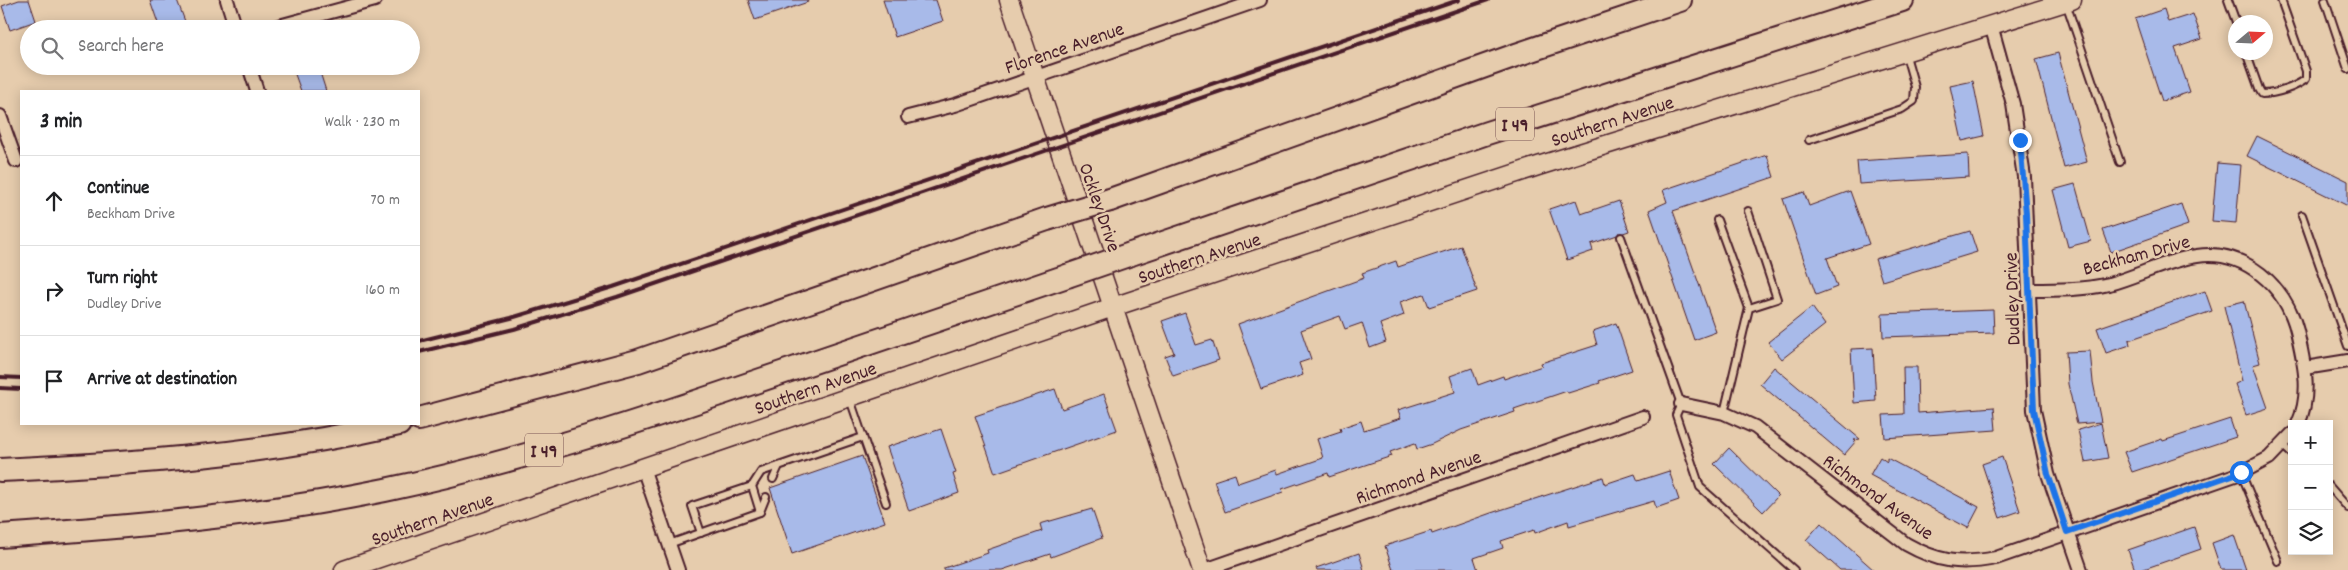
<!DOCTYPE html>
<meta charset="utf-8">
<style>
:root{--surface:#fff;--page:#f2f2f2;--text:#202124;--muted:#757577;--line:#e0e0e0}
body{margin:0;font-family:Dekko,sans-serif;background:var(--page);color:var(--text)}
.controls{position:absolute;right:15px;bottom:15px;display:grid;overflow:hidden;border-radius:0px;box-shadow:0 2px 12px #0003}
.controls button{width:45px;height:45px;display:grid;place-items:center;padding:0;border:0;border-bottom:1px solid var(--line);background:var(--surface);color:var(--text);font:25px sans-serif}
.compass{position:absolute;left:2228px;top:15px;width:45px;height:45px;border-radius:50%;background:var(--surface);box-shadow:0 2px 12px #0003;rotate:71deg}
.stop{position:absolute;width:15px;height:15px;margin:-11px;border:4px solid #1a73e8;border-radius:50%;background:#fff}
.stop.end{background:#1a73e8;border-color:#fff;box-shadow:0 1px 5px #0008}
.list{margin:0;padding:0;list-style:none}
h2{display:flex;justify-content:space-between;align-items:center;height:65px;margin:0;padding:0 20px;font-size:21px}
h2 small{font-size:16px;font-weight:400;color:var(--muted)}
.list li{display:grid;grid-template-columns:32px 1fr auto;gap:15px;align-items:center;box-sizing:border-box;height:90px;padding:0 20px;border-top:1px solid var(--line)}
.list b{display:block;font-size:19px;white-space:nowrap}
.list p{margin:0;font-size:16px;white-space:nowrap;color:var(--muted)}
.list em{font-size:16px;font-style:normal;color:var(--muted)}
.icon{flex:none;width:28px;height:28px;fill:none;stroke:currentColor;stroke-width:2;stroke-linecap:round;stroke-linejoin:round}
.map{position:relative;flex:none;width:2348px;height:570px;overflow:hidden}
.search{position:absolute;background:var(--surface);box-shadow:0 2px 12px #0003;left:20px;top:20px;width:400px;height:55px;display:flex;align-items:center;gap:12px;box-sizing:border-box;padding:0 18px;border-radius:28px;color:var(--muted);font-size:19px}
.panel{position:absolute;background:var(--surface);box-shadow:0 2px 12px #0003;left:20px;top:90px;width:400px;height:335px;border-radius:0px}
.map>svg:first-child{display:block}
.building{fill:#a8bae9;stroke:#4a1f2b}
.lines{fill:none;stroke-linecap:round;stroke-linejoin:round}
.lane-casing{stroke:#4a1f2b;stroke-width:10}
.street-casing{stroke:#4a1f2b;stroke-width:16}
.secondary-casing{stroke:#4a1f2b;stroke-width:21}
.highway-casing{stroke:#4a1f2b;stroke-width:26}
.lane{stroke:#e6ccad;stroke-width:6}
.street{stroke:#e6ccad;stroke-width:12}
.secondary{stroke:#e6ccad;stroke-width:18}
.highway{stroke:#e6ccad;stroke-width:22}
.rail{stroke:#4a1f2b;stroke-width:4}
.highway-bridge-casing{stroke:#4a1f2b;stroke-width:26;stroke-linecap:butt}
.highway-bridge{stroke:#e6ccad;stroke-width:22}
.route{stroke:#1a73e8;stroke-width:6}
.labels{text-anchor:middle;stroke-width:5;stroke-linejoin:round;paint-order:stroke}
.shield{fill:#e6ccad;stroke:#795352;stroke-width:1}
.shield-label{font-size:19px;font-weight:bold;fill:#4a1f2b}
.street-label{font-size:20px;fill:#4a1f2b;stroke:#e6ccad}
</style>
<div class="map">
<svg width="2348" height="570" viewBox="0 0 2348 570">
<rect width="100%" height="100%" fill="#e6ccad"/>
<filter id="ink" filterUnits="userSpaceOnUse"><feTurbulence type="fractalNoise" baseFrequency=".02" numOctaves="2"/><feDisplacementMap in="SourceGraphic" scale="10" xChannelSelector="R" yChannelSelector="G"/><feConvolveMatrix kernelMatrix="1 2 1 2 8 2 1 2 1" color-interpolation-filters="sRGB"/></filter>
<g filter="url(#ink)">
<g class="building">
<polygon points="19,0 29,0 36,21 10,30 2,6"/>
<polygon points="150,0 177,0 186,24 172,29 160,29"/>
<polygon points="748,0 807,0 808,2 755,20"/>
<polygon points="883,0 936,0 943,21 895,37"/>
<polygon points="2164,9 2168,22 2193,14 2202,39 2175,48 2190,92 2162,101 2135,19"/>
<polygon points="2058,53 2087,162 2064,168 2036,59"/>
<polygon points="292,66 318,66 326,91 301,91"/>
<polygon points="1973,81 1984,136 1962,141 1950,86"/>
<polygon points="2257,136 2348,181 2348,206 2247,156"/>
<polygon points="1968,154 1969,177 1859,184 1857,161"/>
<polygon points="1767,155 1774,177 1673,211 1716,332 1694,340 1649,210 1667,202 1663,190"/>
<polygon points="2217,163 2241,165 2236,223 2212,221"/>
<polygon points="2075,184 2091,241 2068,247 2053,190"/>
<polygon points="1850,191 1869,244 1827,258 1837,287 1816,295 1783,199 1804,192 1809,206"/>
<polygon points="1576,200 1581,214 1619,201 1629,231 1591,244 1593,251 1567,260 1549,209"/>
<polygon points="2181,204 2188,225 2111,252 2103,230"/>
<polygon points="1970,231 1977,252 1882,281 1875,259"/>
<polygon points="1461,246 1477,291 1429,307 1424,294 1400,302 1404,315 1380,324 1386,342 1370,348 1362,323 1345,329 1340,316 1301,330 1311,359 1299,363 1303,375 1261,389 1238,324 1364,278 1362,273 1396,261 1398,267"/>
<polygon points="2205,291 2212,311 2129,340 2130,345 2106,353 2097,328"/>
<polygon points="2244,301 2260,363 2253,365 2268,408 2246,415 2235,384 2242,381 2224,306"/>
<polygon points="1812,307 1825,325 1782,359 1768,342"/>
<polygon points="1993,310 1994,333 1883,337 1882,314"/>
<polygon points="1185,313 1196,345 1212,340 1219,360 1173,376 1165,356 1174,353 1162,321"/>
<polygon points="1616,323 1632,370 1599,381 1600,383 1568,393 1567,391 1514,409 1515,412 1461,430 1432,444 1417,449 1415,443 1390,452 1392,456 1329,477 1328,473 1282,489 1283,492 1225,512 1214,481 1235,474 1238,483 1276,470 1277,474 1323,458 1317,439 1341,431 1340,428 1361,421 1364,430 1401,418 1398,410 1455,392 1450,376 1472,368 1478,385 1503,376 1504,379 1542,366 1541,363 1597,345 1593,331"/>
<polygon points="1873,348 1876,401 1854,403 1851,349"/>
<polygon points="2090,351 2093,382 2101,422 2077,424 2068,384 2066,352"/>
<polygon points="1774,367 1860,439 1854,440 1856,441 1844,455 1760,384"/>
<polygon points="1903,367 1917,367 1918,413 1994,407 1996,430 1885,438 1883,415 1904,414"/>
<polygon points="1055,389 1062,409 1104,394 1117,430 995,473 975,416"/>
<polygon points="2230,419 2236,437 2132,472 2124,452 2162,439 2163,441"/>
<polygon points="2101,423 2108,458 2085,462 2078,430"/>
<polygon points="941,429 956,473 953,474 959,493 909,511 887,447"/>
<polygon points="1729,448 1778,496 1763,512 1714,464"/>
<polygon points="862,456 885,522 792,554 770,488"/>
<polygon points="1880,457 1887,462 1887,458 1979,507 1968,528 1870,475"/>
<polygon points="2002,457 2020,511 2000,518 1982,464"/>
<polygon points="1669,471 1679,500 1656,508 1654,501 1569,526 1568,521 1535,533 1534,530 1501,541 1503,548 1474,558 1478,570 1393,570 1385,546 1431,531 1432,534 1491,513 1603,477 1605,484 1635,474 1638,481"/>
<polygon points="1092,509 1102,538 1051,557 1050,554 1002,570 944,570 944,568 988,553 987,550 1042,531 1040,524"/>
<polygon points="1821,523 1874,570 1840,570 1806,540"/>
<polygon points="2194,527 2201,549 2141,570 2135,570 2128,550"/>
<polygon points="2234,535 2246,570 2221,570 2212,543"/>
<polygon points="1359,553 1364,570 1317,570 1316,568"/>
</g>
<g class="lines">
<defs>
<g id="lane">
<polyline points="2228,0 2236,22"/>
<polyline points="2325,0 2348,69"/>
<polyline points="2066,3 2120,162"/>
<path d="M2246 52 2259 89 2262 94C2276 94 2296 87 2306 79V71L2281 0"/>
<polyline points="1809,140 1902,109 1914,101 1915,87 1905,52"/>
<polyline points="2302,215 2348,346"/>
<polyline points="1717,220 1749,308"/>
<polyline points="1621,237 1681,404 1676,415 1700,487 1794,570"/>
<polyline points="1724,413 1749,308 1777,299 1748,211"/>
<polyline points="863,437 886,503"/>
<polyline points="2282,445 2292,454"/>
<polyline points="2241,473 2278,561"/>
<polyline points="773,479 779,466"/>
<polyline points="752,486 760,512"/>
<polyline points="2329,486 2348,508"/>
<polyline points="701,533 692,506 752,486 761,472 863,437 850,399"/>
<polyline points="669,544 760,512 766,497"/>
</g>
<g id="street">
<polyline points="227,0 236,29"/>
<polyline points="1991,25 2013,104 2024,177 2034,410 2048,474 2081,570"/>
<polyline points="268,29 375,0"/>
<polyline points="249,66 257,91"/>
<polyline points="0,116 16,161"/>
<polyline points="908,117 955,105 1260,0"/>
<path d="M2030 290C2057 290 2083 290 2109 284 2139 276 2167 260 2197 256 2244 249 2286 286 2297 331 2304 363 2312 393 2298 424"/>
<polyline points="2305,368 2348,361"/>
<path d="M1681 404 1724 413 1755 427 1906 544C1938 562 1960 565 1996 558L2241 473 2269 458 2292 434"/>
<polyline points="643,468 678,570"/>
<polyline points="1205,570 1643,417"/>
</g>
<g id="secondary">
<polyline points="1009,0 1202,570"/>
<polyline points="344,570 1113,307 1538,166 2072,0"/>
</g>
<g id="highway">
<polyline points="1110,200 1516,55 1680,0"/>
<polyline points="1131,254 1487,133 1902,0"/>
<polyline points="419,419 638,361 1047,219"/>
<path d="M0 470C134 464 267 454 399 424"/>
<path d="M0 536C129 527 258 516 385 490 510 464 632 424 752 383 857 347 962 311 1067 276"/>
</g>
</defs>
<use href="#lane" class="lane-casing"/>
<use href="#street" class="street-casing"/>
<use href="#secondary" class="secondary-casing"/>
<use href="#highway" class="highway-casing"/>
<use href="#lane" class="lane"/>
<use href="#street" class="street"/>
<use href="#secondary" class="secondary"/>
<use href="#highway" class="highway"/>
<g class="rail">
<polyline points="419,341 511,318 613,287 1459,0"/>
<polyline points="419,352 514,329 617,297 1488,0"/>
<polyline points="0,377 21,378"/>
<polyline points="0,388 21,389"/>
</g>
<defs>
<g id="highway-bridge">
<polyline points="1047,219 1110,200"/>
<polyline points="1067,276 1131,254"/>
</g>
</defs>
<use href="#highway-bridge" class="highway-bridge-casing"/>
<use href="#highway-bridge" class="highway-bridge"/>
</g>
</g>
<g class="lines" filter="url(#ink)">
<polyline class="route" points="2020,140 2026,214 2034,410 2048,474 2067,532 2241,472"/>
</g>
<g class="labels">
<g class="shield">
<rect x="1496" y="107.5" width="38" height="33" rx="4"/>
<rect x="525" y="433.5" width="38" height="33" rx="4"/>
</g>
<g class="shield-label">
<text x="1515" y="131">I 49</text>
<text x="544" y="457">I 49</text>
</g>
<g class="street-label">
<text transform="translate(1064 47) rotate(-19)" y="7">Florence Avenue</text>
<text transform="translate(1612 120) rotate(-18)" y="7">Southern Avenue</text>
<text transform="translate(1101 207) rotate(71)" y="7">Ockley Drive</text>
<text transform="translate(2136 254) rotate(-15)" y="7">Beckham Drive</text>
<text transform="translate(1199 257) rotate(-18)" y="7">Southern Avenue</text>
<text transform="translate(2011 299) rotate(-92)" y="7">Dudley Drive</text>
<text transform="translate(815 387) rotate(-19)" y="7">Southern Avenue</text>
<text transform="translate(1418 476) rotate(-19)" y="7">Richmond Avenue</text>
<text transform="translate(1879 496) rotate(36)" y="7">Richmond Avenue</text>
<text transform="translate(432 518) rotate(-19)" y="7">Southern Avenue</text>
</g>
</g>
</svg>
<div class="controls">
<button>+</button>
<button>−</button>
<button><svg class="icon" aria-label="layers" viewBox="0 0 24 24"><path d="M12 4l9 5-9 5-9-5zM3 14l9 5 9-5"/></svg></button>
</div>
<svg class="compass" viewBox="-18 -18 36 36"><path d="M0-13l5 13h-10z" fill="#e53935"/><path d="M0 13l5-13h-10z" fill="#757577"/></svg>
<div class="stop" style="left:2241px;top:472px"></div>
<div class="stop end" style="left:2020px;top:140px"></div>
<div class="search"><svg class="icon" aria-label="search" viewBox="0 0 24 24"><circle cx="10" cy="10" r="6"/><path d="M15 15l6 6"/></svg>Search here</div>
<section class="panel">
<h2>3 min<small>Walk · 230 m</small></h2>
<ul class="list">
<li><svg class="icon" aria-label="ahead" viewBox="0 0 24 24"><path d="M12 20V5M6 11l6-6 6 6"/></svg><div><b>Continue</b><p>Beckham Drive</p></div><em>70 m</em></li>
<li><svg class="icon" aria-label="right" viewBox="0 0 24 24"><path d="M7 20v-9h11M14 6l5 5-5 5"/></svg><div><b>Turn right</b><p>Dudley Drive</p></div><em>160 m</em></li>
<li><svg class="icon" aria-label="arrive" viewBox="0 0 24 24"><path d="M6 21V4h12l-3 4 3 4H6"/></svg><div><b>Arrive at destination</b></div></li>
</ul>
</section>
</div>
